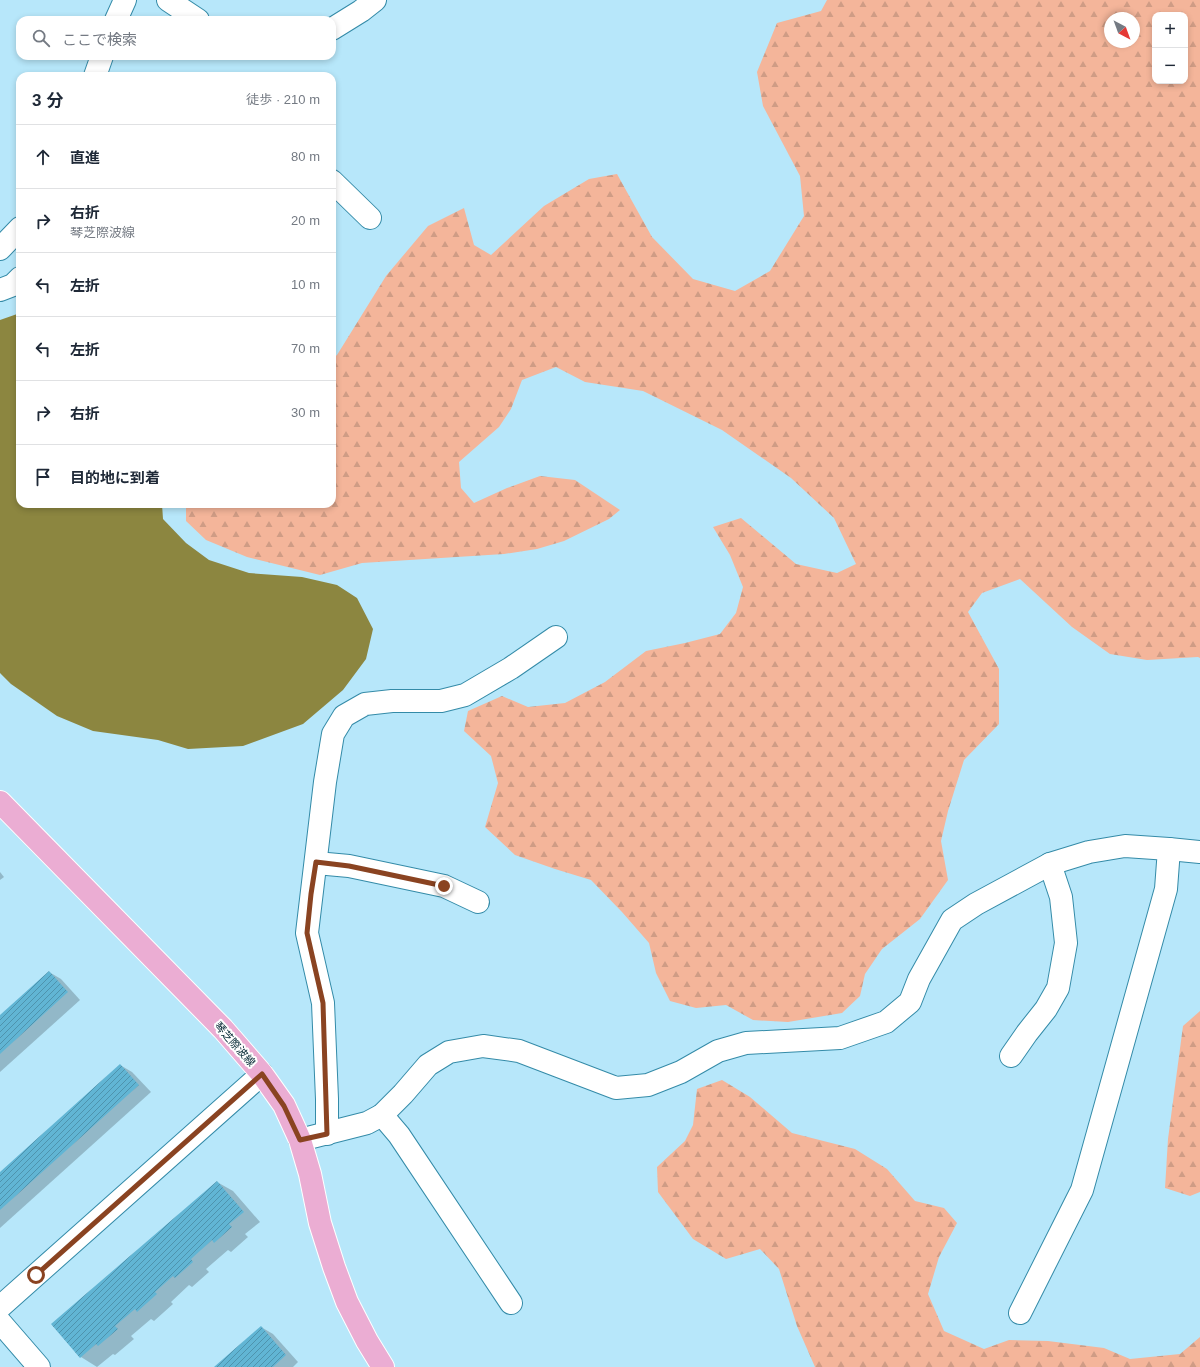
<!DOCTYPE html>
<html lang="ja">
<meta charset="utf-8">
<style>
:root{--surface:#fff;--page:#f2f2f3;--text:#1f2937;--muted:#747a83;--line:#e0e1e3}
body{margin:0;font-family:Arial,"Noto Sans JP",sans-serif;background:var(--page);color:var(--text)}
.controls{position:absolute;right:12px;top:12px;display:grid;overflow:hidden;border-radius:8px;box-shadow:0 2px 6px #0003}
.controls button{width:36px;height:36px;display:grid;place-items:center;padding:0;border:0;border-bottom:1px solid var(--line);background:var(--surface);color:var(--text);font:20px sans-serif}
.compass{position:absolute;left:1104px;top:12px;width:36px;height:36px;border-radius:50%;background:var(--surface);box-shadow:0 2px 6px #0003;rotate:139deg}
.stop{position:absolute;width:12px;height:12px;margin:-9px;border:3px solid #8a4321;border-radius:50%;background:#fff}
.stop.end{background:#8a4321;border-color:#fff;box-shadow:0 1px 4px #0008}
.list{margin:0;padding:0;list-style:none}
h2{display:flex;justify-content:space-between;align-items:center;height:52px;margin:0;padding:0 16px;font-size:17px}
h2 small{font-size:13px;font-weight:400;color:var(--muted)}
.list li{display:grid;grid-template-columns:26px 1fr auto;gap:12px;align-items:center;box-sizing:border-box;height:64px;padding:0 16px;border-top:1px solid var(--line)}
.list b{display:block;font-size:15px;white-space:nowrap}
.list p{margin:0;font-size:13px;white-space:nowrap;color:var(--muted)}
.list em{font-size:13px;font-style:normal;color:var(--muted)}
.icon{flex:none;width:22px;height:22px;fill:none;stroke:currentColor;stroke-width:2;stroke-linecap:round;stroke-linejoin:round}
.map{position:relative;flex:none;width:1200px;height:1367px;overflow:hidden}
.search{position:absolute;background:var(--surface);box-shadow:0 2px 6px #0003;left:16px;top:16px;width:320px;height:44px;display:flex;align-items:center;gap:10px;box-sizing:border-box;padding:0 14px;border-radius:12px;color:var(--muted);font-size:15px}
.panel{position:absolute;background:var(--surface);box-shadow:0 2px 6px #0003;left:16px;top:72px;width:320px;height:436px;border-radius:12px}
.map>svg:first-child{display:block}
.forest{fill:url(#forest-firs);fill-rule:evenodd}
.water{fill:#8c8640}
.shadow{fill:#0003}
.building{fill:url(#building-hatch)}
.lines{fill:none;stroke-linecap:round;stroke-linejoin:round}
.minor-casing{stroke:#348ba8;stroke-width:24}
.major-casing{stroke:#fff;stroke-width:24}
.minor{stroke:#fff;stroke-width:22}
.major{stroke:#ebadd3;stroke-width:22}
.route{stroke:#8a4321;stroke-width:5}
.labels{text-anchor:middle;stroke-width:4;stroke-linejoin:round;paint-order:stroke}
.street-label{font-size:11px;fill:#002531;stroke:#fff}
</style>
<div class="map">
<svg width="1200" height="1367" viewBox="0 0 1200 1367">
<defs>
<pattern id="forest-firs" width="22" height="20" patternUnits="userSpaceOnUse"><rect width="22" height="20" fill="#f4b59a"/><path d="M5 1l3.5 6h-7zM16 11l3.5 6h-7z" fill="#cf9c85"/></pattern>
<pattern id="building-hatch" width="6" height="6" patternUnits="userSpaceOnUse"><rect width="6" height="6" fill="#61b5d4"/><path d="M-1 1l2-2M0 6l6-6M5 7l2-2" fill="none" stroke="#4e93ad"/></pattern>
</defs>
<rect width="100%" height="100%" fill="#b7e7fa"/>
<g class="forest">
<path d="M827 0H1200V658L1198 657 1147 660 1110 654 1072 627 1020 579 982 593 968 612 999 669V724L964 760 948 811 941 841 948 880 920 919 882 949 865 974 860 996 842 1013 788 1022 753 1020 726 1005 696 1008 670 1001 656 973 649 943 622 912 591 880 555 869 515 855 485 827 498 783 491 756 464 731 468 711 502 696 528 707 565 703 605 682 646 651 685 643 720 634 736 613 743 587 730 555 713 527 741 518 796 564 837 573 856 564 834 518 791 478 722 430 643 391 585 382 556 367 522 380 511 409 499 427 459 462 461 488 474 503 507 488 540 476 575 480 620 510 609 519 564 541 537 549 504 554 362 563 320 575 247 557 206 540 186 521V504H332V359L337 355 386 276 428 226 464 208 474 245 491 255 544 206 589 179 617 174 652 237 693 279 735 291 770 271 804 216 800 176 763 106 757 72 777 23 821 11ZM1155 15H1185V81H1155ZM1110 18H1134V42H1110Z"/>
<polygon points="1200,1011 1200,1192 1190,1196 1165,1188 1168,1139 1183,1026"/>
<polygon points="722,1080 750,1097 792,1133 855,1149 887,1169 915,1201 944,1208 957,1223 939,1257 928,1294 944,1331 984,1349 1009,1340 1048,1341 1104,1348 1130,1359 1180,1354 1200,1337 1200,1367 815,1367 797,1326 779,1269 760,1249 726,1259 693,1239 658,1192 657,1167 685,1141 693,1125 697,1089"/>
</g>
<polygon class="water" points="20,313 20,504 162,504 163,519 186,543 209,560 249,573 302,577 337,585 357,598 373,629 366,659 343,690 303,724 243,746 188,749 158,740 93,731 57,716 11,684 0,673 0,320"/>
<g class="shadow">
<polygon points="0,872 4,877 0,880"/>
<polygon points="49,972 61,979 80,1000 0,1072 0,1016"/>
<polygon points="120,1065 132,1072 151,1092 0,1228 0,1173"/>
<polygon points="217,1182 233,1191 260,1222 245,1234 248,1237 231,1252 228,1250 206,1269 209,1272 192,1287 189,1285 171,1302 173,1304 154,1321 151,1319 131,1336 134,1339 115,1355 113,1354 97,1367 81,1357 52,1325"/>
<polygon points="261,1327 273,1334 298,1362 293,1367 215,1367"/>
</g>
<g class="building">
<polygon points="49,971 68,992 0,1054 0,1015"/>
<polygon points="120,1064 139,1085 0,1210 0,1172"/>
<polygon points="217,1181 244,1212 229,1224 232,1227 214,1243 212,1240 191,1259 193,1262 175,1278 173,1276 155,1292 157,1294 137,1312 135,1309 115,1326 118,1329 98,1346 96,1344 80,1358 51,1324"/>
<polygon points="261,1326 286,1355 273,1367 214,1367"/>
</g>
<g class="lines">
<defs>
<g id="minor">
<polyline points="168,0 198,20"/>
<polyline points="116,20 125,0"/>
<polyline points="332,29 361,11 375,0"/>
<polyline points="95,76 102,56"/>
<polyline points="332,181 370,218"/>
<polyline points="0,249 20,228"/>
<polyline points="0,290 13,285 20,278"/>
<polyline points="1169,849 1200,852"/>
<polyline points="316,863 349,866 444,886 478,902"/>
<polyline points="1011,1056 1027,1033 1046,1009 1058,988 1066,943 1061,897 1050,864"/>
<polyline points="382,1115 399,1135 511,1303"/>
<polyline points="327,1134 327,1099 323,1003 307,933 325,782 333,734 344,716 365,704 392,701 441,701 465,695 511,668 556,637"/>
<polyline points="300,1140 367,1123 382,1115 403,1094 428,1065 449,1052 483,1046 519,1051 616,1088 648,1085 681,1072 718,1051 746,1043 840,1038 886,1022 910,1002 919,979 952,920 976,904 1050,864 1089,852 1125,846 1169,849 1166,889 1082,1190 1020,1313"/>
<polyline points="0,1307 262,1074"/>
<polyline points="0,1322 39,1367"/>
</g>
<polyline id="major" points="0,802 223,1029 262,1074 284,1105 300,1140 310,1174 320,1223 334,1267 347,1302 367,1341 383,1367"/>
</defs>
<use href="#minor" class="minor-casing"/>
<use href="#major" class="major-casing"/>
<use href="#minor" class="minor"/>
<use href="#major" class="major"/>
</g>
<g class="lines">
<polyline class="route" points="36,1275 262,1074 284,1106 300,1140 327,1134 323,1003 307,933 311,894 316,862 349,866 444,886"/>
</g>
<g class="labels">
<g class="street-label">
<text transform="translate(235 1044) rotate(48)" y="4">琴芝際波線</text>
</g>
</g>
</svg>
<div class="controls">
<button>+</button>
<button>−</button>
</div>
<svg class="compass" viewBox="-18 -18 36 36"><path d="M0-13l5 13h-10z" fill="#e53935"/><path d="M0 13l5-13h-10z" fill="#747a83"/></svg>
<div class="stop" style="left:36px;top:1275px"></div>
<div class="stop end" style="left:444px;top:886px"></div>
<div class="search"><svg class="icon" aria-label="search" viewBox="0 0 24 24"><circle cx="10" cy="10" r="6"/><path d="M15 15l6 6"/></svg>ここで検索</div>
<section class="panel">
<h2>3 分<small>徒歩 · 210 m</small></h2>
<ul class="list">
<li><svg class="icon" aria-label="ahead" viewBox="0 0 24 24"><path d="M12 20V5M6 11l6-6 6 6"/></svg><div><b>直進</b></div><em>80 m</em></li>
<li><svg class="icon" aria-label="right" viewBox="0 0 24 24"><path d="M7 20v-9h11M14 6l5 5-5 5"/></svg><div><b>右折</b><p>琴芝際波線</p></div><em>20 m</em></li>
<li><svg class="icon" aria-label="left" viewBox="0 0 24 24"><path d="M17 20v-9H6M10 6l-5 5 5 5"/></svg><div><b>左折</b></div><em>10 m</em></li>
<li><svg class="icon" aria-label="left" viewBox="0 0 24 24"><path d="M17 20v-9H6M10 6l-5 5 5 5"/></svg><div><b>左折</b></div><em>70 m</em></li>
<li><svg class="icon" aria-label="right" viewBox="0 0 24 24"><path d="M7 20v-9h11M14 6l5 5-5 5"/></svg><div><b>右折</b></div><em>30 m</em></li>
<li><svg class="icon" aria-label="arrive" viewBox="0 0 24 24"><path d="M6 21V4h12l-3 4 3 4H6"/></svg><div><b>目的地に到着</b></div></li>
</ul>
</section>
</div>
